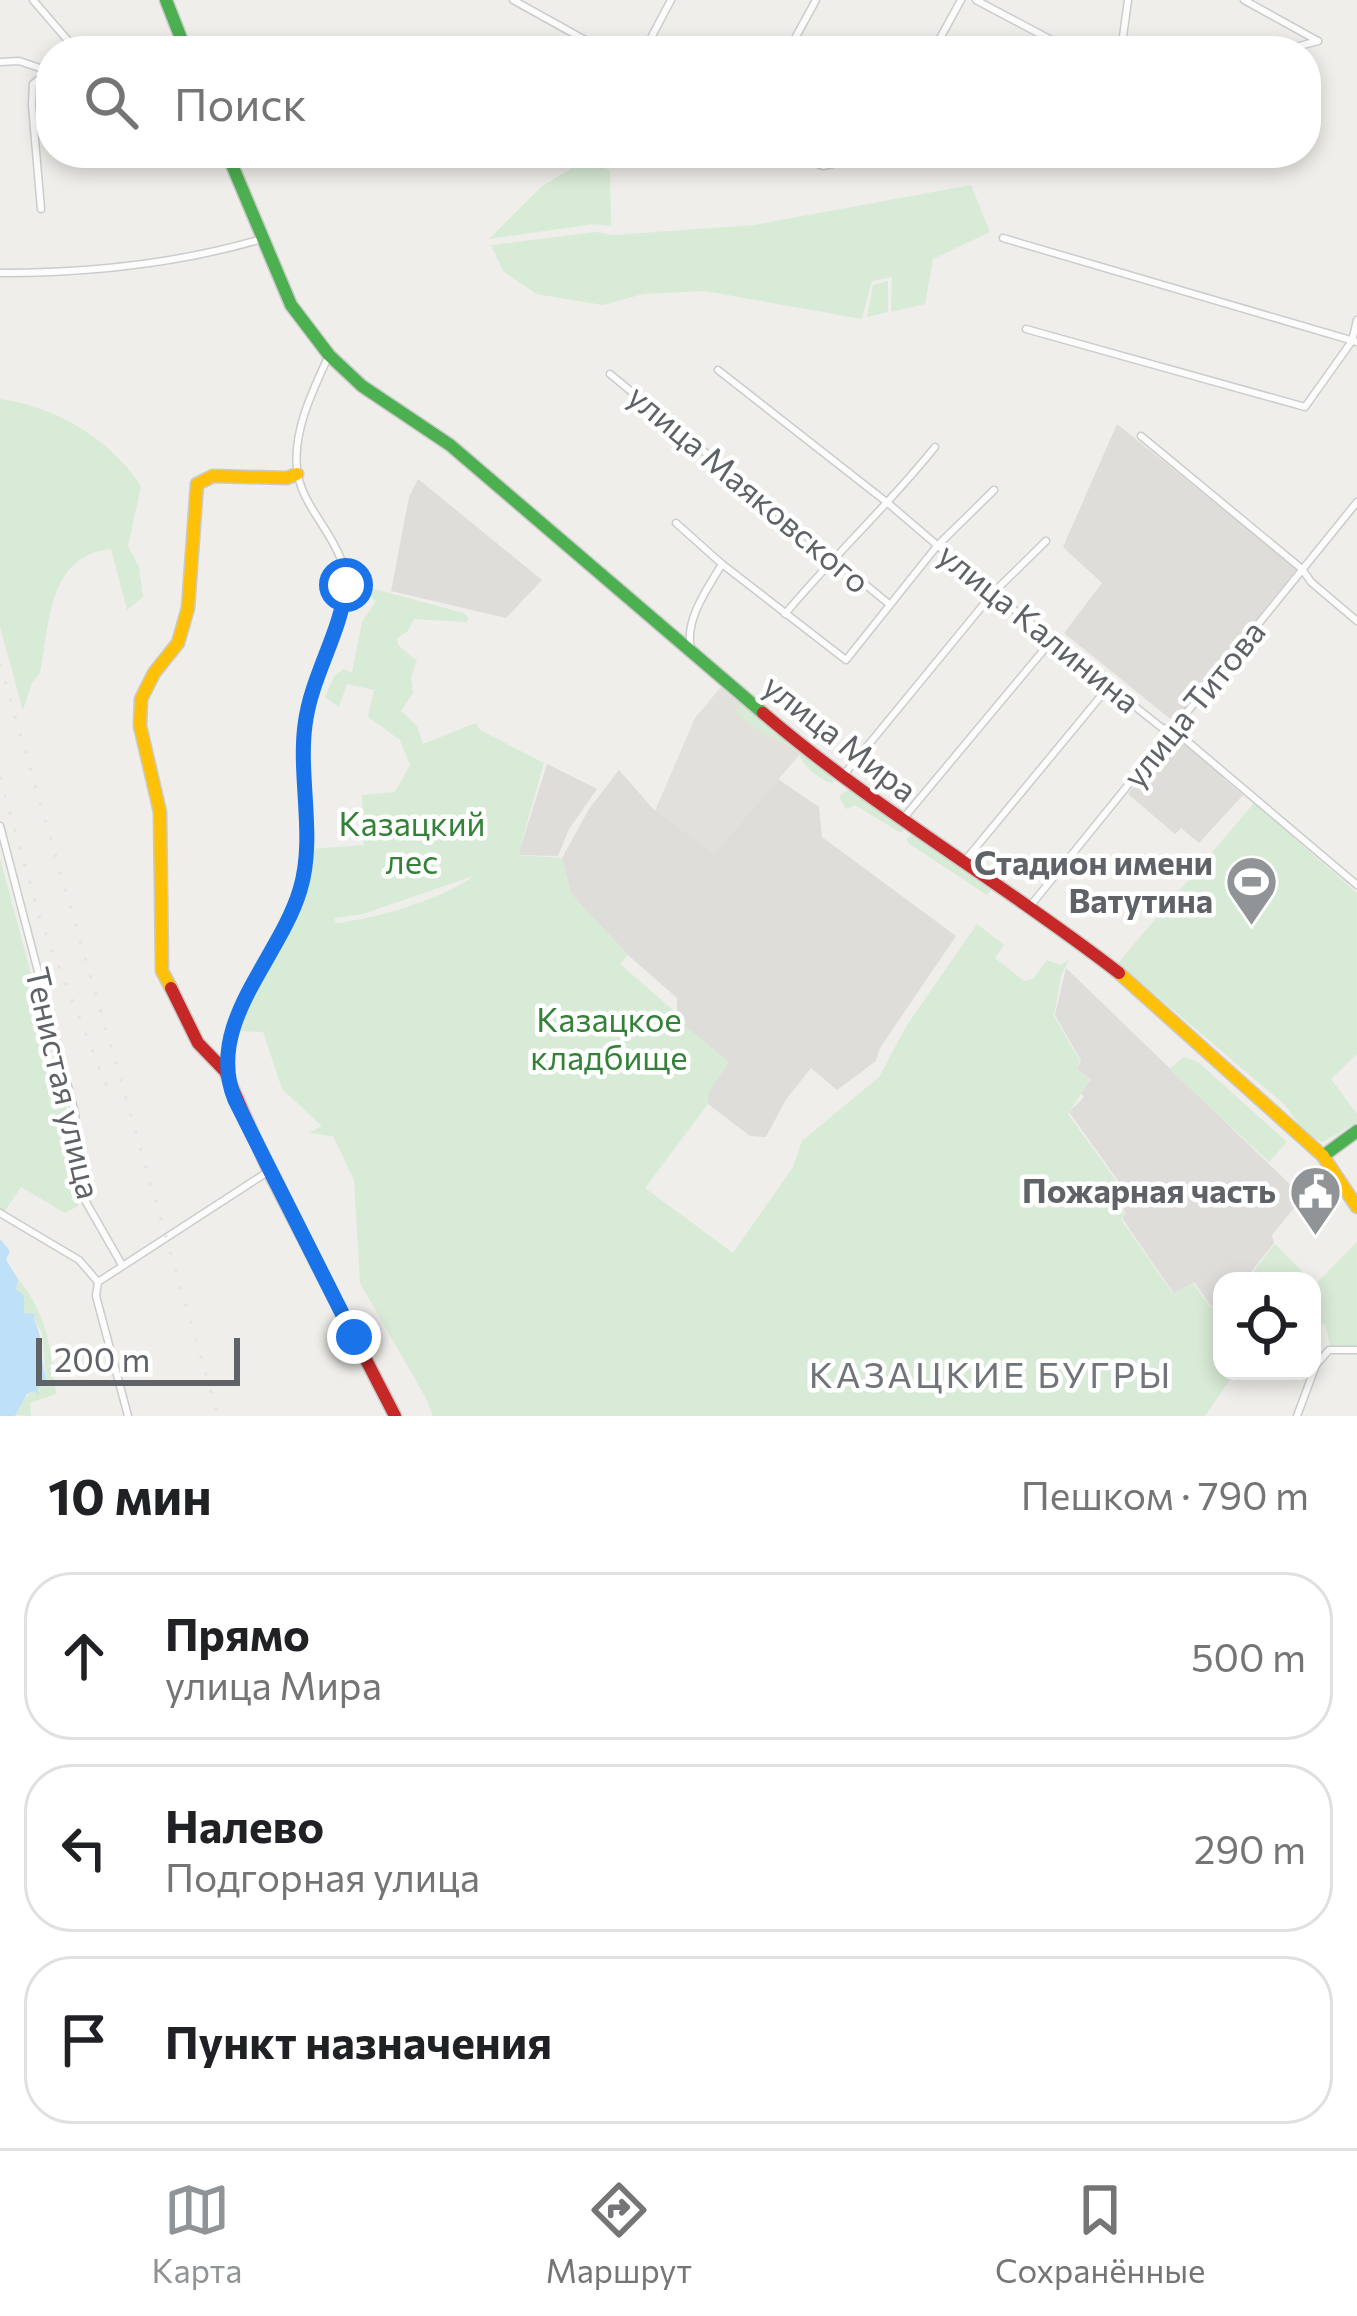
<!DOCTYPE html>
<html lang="ru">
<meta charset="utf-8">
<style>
:root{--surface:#fff;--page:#f6f6f6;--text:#202124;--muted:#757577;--line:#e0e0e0;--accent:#919496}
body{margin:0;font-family:Commissioner,sans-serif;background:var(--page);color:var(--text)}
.controls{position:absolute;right:36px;bottom:36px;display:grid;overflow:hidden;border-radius:24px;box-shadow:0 6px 18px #0003}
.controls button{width:108px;height:108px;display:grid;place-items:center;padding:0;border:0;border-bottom:3px solid var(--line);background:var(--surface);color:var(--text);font:60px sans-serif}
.scale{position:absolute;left:36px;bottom:30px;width:204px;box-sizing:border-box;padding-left:12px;border:6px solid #5f6368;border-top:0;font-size:33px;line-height:42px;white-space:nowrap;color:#5f6368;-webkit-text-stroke:9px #fff;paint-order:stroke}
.stop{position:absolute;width:36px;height:36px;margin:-27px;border:9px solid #1a73e8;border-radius:50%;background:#fff}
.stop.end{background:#1a73e8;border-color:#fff;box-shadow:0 3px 12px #0008}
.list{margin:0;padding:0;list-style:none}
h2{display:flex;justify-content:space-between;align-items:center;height:156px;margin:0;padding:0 48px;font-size:51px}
h2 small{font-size:39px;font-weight:400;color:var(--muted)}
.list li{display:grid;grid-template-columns:78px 1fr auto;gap:36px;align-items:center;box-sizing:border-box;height:168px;margin:0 24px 24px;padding:0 24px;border:3px solid var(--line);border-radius:48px}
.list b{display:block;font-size:45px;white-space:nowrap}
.list p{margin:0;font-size:39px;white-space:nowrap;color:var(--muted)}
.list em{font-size:39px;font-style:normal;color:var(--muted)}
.icon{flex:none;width:66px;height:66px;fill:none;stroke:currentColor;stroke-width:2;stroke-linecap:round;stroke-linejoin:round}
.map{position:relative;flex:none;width:1357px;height:1416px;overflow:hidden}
.search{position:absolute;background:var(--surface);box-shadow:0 6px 18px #0003;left:36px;right:36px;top:36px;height:132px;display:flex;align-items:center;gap:30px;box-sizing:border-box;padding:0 42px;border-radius:48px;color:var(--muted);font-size:45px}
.sheet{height:732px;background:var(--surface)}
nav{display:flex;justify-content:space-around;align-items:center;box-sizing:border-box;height:168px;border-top:3px solid var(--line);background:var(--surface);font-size:33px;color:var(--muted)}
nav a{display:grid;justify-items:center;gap:6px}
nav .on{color:var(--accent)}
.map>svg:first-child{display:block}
.industrial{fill:#dfddda}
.education{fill:#e2e0da}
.green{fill:#d8ebd6;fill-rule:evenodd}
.water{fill:#bfe0f9}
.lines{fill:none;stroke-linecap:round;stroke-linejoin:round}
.street-casing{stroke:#cbcccc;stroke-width:9}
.fast-casing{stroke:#cacacb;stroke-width:15}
.slow-casing{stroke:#cacacb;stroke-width:15}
.jam-casing{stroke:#cacacb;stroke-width:15}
.street{stroke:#fdfcfc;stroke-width:6}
.fast{stroke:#4caf50;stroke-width:12}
.slow{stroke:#ffc107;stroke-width:12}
.jam{stroke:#c62828;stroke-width:12}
.rail{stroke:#e4e4e4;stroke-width:3;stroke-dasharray:3 15;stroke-linecap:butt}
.route{stroke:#1a73e8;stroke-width:15}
.labels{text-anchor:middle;stroke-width:9;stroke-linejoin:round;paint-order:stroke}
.street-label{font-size:33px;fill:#5f6368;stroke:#fff}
.park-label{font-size:33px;fill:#348238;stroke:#fff}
.poi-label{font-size:33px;font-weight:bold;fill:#5f6368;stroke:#fff;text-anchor:end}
.neighbourhood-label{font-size:36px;letter-spacing:3px;fill:#70757a;stroke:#fff}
</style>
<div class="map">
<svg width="1357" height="1416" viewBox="0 0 1357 1416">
<rect width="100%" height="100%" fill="#efeeea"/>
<g class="industrial">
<polygon points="1117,424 1297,569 1174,722 1064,633 1102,583 1063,547"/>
<polygon points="418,479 542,580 506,618 391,591 409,497"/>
<polygon points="1178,733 1226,773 1223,778 1243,795 1199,843 1181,828 1175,834 1128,794"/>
<polygon points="547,764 597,789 569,829 558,856 518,855"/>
<polygon points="619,770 655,811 775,777 819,807 822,837 956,936 880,1048 876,1061 837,1090 811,1068 785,1101 766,1137 750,1136 708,1104 707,1091 677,1023 677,998 628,955 571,894 562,858 589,809"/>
<polygon points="1066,968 1303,1197 1272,1235 1274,1243 1244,1281 1222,1281 1221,1310 1211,1306 1194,1282 1174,1294 1122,1218 1126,1214 1123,1209 1132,1200 1069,1112 1084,1097 1080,1093 1091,1080 1077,1069 1081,1061 1055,1015"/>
</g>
<polygon class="education" points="721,687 801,753 715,854 655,811 695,718"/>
<g class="green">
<polygon points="583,161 610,170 611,226 594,224 489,239 541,187"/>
<polygon points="971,185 990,232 933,259 925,304 891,312 892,277 872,281 862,319 705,291 643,294 603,305 536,294 503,271 491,245 595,232 614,235 754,225"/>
<polygon points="888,281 888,312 867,317 873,285"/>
<path d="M0 399C57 407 110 439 141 486L128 546 139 567 143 597 127 610 111 549C47 555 50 625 40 673L32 683 23 710 0 627Z"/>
<path d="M364 586 463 613 469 618 466 622 414 619 408 631 397 638 398 645 417 661 411 677 413 693 401 711 417 726 423 744 476 723 480 730 544 763 518 855 562 858 571 894 628 955 620 964 673 1010 676 1018 729 1062 709 1092 708 1104 645 1188 733 1253 793 1167 802 1141 879 1077 907 1025 977 924 1004 945 995 958 1024 981 1034 978 1047 960 1060 965 1069 960 1061 976 1054 1016 1080 1061 1077 1069 1090 1080 1068 1114 1130 1200 1121 1208 1125 1214 1121 1219 1173 1294 1193 1283 1210 1307 1222 1312V1371H1236L1205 1416H433L427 1400 360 1283 354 1180 333 1136 309 1133 322 1126 282 1089 263 1032 236 1031 304 888 309 849 364 845 362 795 395 792 410 765 400 740 368 717 374 690 347 684 339 707 325 697 335 675 344 669 352 673 362 622 376 601 357 588ZM473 876C447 898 369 921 334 923L335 918 363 914Z"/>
<path d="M739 705 746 706 832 774 834 783C824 783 801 766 799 753 778 737 754 733 736 711Z"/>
<polygon points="850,789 905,828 901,833 855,805 846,809 839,796"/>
<polygon points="1254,803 1284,824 1295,839 1357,893 1357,1054 1331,1079 1357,1114 1357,1122 1323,1142 1307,1136 1285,1105 1118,963"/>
<polygon points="912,834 991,890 987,895 908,843 907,839"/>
<polygon points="0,858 67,1109 78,1206 65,1213 21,1187 4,1212 0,1210"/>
<polygon points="1184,1057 1198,1062 1287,1142 1269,1162 1169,1069"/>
<polygon points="1357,1242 1357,1348 1332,1351 1325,1324 1312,1324 1312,1288"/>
<polygon points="1275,1244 1315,1284 1312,1285 1312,1281 1246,1281"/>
<path d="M18 1279C48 1314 51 1351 56 1394L30 1403 31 1416 14 1415C22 1397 35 1391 46 1377L42 1332 32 1318 25 1314 15 1286Z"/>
</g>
<path class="water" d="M0 1239 10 1251 6 1260 18 1279 16 1289 24 1296V1313L36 1314 33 1318C45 1341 39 1353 46 1377L37 1389 39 1395 34 1391 27 1394 15 1416H0Z"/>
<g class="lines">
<defs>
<g id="street">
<polyline points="33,0 77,51"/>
<polyline points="513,0 605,51"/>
<polyline points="976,0 1072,51"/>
<polyline points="1244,0 1318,41"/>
<polyline points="644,51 671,0"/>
<polyline points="788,51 816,0"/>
<polyline points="933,51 961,0"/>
<polyline points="1121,51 1128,0"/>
<polyline points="1281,51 1318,41"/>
<polyline points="0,62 19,61 49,71 33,84 32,105 41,209"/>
<polyline points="792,153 823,166 882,153"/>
<polyline points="1003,238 1357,342"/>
<path d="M0 273C88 273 177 264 262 239"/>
<polyline points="1026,329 1305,407 1352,341 1357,320"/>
<polyline points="718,370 889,504 993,593 1162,728 1174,730 1357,885"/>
<polyline points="610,374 889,604"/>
<polyline points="1141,436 1302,569 1311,582 1357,621"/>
<polyline points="676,523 722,564 846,660 937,546 994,490"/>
<path d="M785 614C833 556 888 506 935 447"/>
<path d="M691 649C684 620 708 588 722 564"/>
<polyline points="842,777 993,593 1046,541"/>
<polyline points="902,820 1052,640"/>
<polyline points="0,826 75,1113 82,1195 122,1265"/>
<polyline points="963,863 1110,685"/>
<polyline points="1031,905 1357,502"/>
<path d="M225 1068C230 1003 279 952 300 891 317 841 298 779 305 726 310 683 335 646 344 604 357 546 302 517 297 469 293 430 313 390 329 355"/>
<polyline points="0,1213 79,1260 98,1282"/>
<polyline points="128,1416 96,1296 98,1282 269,1171"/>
<polyline points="1297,1416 1316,1365 1329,1350 1357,1350"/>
</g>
<g id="fast">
<polyline points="166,0 186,51"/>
<polyline points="227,153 291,305 329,355 362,386 450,445 763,713"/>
<polyline points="1323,1156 1357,1131"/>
</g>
<g id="slow">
<polyline points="1119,973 1323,1156 1357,1207"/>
<polyline points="171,988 162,971 160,812 140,726 141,699 154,673 178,643 188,608 197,484 213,476 287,478 297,474"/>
</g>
<g id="jam">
<path d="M763 713C875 809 1003 883 1119 973"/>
<polyline points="171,988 198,1043 225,1071 269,1171 395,1416"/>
</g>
</defs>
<use href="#street" class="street-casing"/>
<use href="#fast" class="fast-casing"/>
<use href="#slow" class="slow-casing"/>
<use href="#jam" class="jam-casing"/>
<use href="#street" class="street"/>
<use href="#fast" class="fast"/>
<use href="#slow" class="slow"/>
<use href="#jam" class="jam"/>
<g class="rail">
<polyline points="0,664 218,1416"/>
<polyline points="0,777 41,922 107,1087"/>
</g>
</g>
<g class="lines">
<path class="route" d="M346 585C341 633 311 676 305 725 298 778 316 838 300 890 279 960 204 1024 235 1100L354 1337"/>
</g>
<defs>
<symbol id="stadium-pin" viewBox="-11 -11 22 30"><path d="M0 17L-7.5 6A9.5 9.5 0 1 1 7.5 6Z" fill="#919496" stroke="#fff"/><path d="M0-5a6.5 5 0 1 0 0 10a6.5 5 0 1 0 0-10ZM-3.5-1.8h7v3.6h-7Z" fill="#fff"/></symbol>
<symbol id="civic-pin" viewBox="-11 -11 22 30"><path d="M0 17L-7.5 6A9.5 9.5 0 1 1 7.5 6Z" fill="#919496" stroke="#fff"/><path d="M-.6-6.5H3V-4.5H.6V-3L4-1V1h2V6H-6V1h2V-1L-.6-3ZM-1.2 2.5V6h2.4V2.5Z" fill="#fff"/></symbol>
</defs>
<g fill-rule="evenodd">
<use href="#stadium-pin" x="1222" y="852" width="59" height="81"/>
<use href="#civic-pin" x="1286" y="1162" width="59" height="81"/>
</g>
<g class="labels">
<g class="street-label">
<text transform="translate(749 489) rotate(40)" y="12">улица Маяковского</text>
<text transform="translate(1039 628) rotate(39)" y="12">улица Калинина</text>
<text transform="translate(1194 704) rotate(-51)" y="12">улица Титова</text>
<text transform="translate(840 738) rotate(38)" y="12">улица Мира</text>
<text transform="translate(63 1083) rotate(77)" y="12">Тенистая улица</text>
</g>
<g class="park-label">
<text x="412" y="836">Казацкий<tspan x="412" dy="38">лес</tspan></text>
<text x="609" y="1032">Казацкое<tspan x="609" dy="38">кладбище</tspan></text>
</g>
<g class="poi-label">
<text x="1213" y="875">Стадион имени<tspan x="1213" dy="38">Ватутина</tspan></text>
<text x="1276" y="1203">Пожарная часть</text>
</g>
<g class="neighbourhood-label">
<text x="991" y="1388">КАЗАЦКИЕ БУГРЫ</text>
</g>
</g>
</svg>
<div class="controls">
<button><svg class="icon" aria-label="locate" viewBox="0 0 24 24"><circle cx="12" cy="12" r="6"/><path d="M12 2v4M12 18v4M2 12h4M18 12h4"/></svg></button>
</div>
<div class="scale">200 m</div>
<div class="stop" style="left:346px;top:585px"></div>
<div class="stop end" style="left:354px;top:1337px"></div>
<div class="search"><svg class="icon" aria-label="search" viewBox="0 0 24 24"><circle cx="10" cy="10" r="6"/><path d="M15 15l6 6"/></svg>Поиск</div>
</div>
<section class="sheet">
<h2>10 мин<small>Пешком · 790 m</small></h2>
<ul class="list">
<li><svg class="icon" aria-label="ahead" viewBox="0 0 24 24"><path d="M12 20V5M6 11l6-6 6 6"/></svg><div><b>Прямо</b><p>улица Мира</p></div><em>500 m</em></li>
<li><svg class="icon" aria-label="left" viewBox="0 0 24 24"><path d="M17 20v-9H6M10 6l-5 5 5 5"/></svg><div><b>Налево</b><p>Подгорная улица</p></div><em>290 m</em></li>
<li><svg class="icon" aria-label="arrive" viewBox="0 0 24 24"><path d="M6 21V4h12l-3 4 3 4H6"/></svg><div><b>Пункт назначения</b></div></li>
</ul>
</section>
<nav>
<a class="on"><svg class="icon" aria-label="map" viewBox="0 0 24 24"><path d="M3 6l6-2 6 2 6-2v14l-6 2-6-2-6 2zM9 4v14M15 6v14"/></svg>Карта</a>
<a><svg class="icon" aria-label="directions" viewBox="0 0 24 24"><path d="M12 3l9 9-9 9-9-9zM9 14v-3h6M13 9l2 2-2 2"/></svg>Маршрут</a>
<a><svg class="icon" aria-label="saved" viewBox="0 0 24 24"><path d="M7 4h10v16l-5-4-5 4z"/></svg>Сохранённые</a>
</nav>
